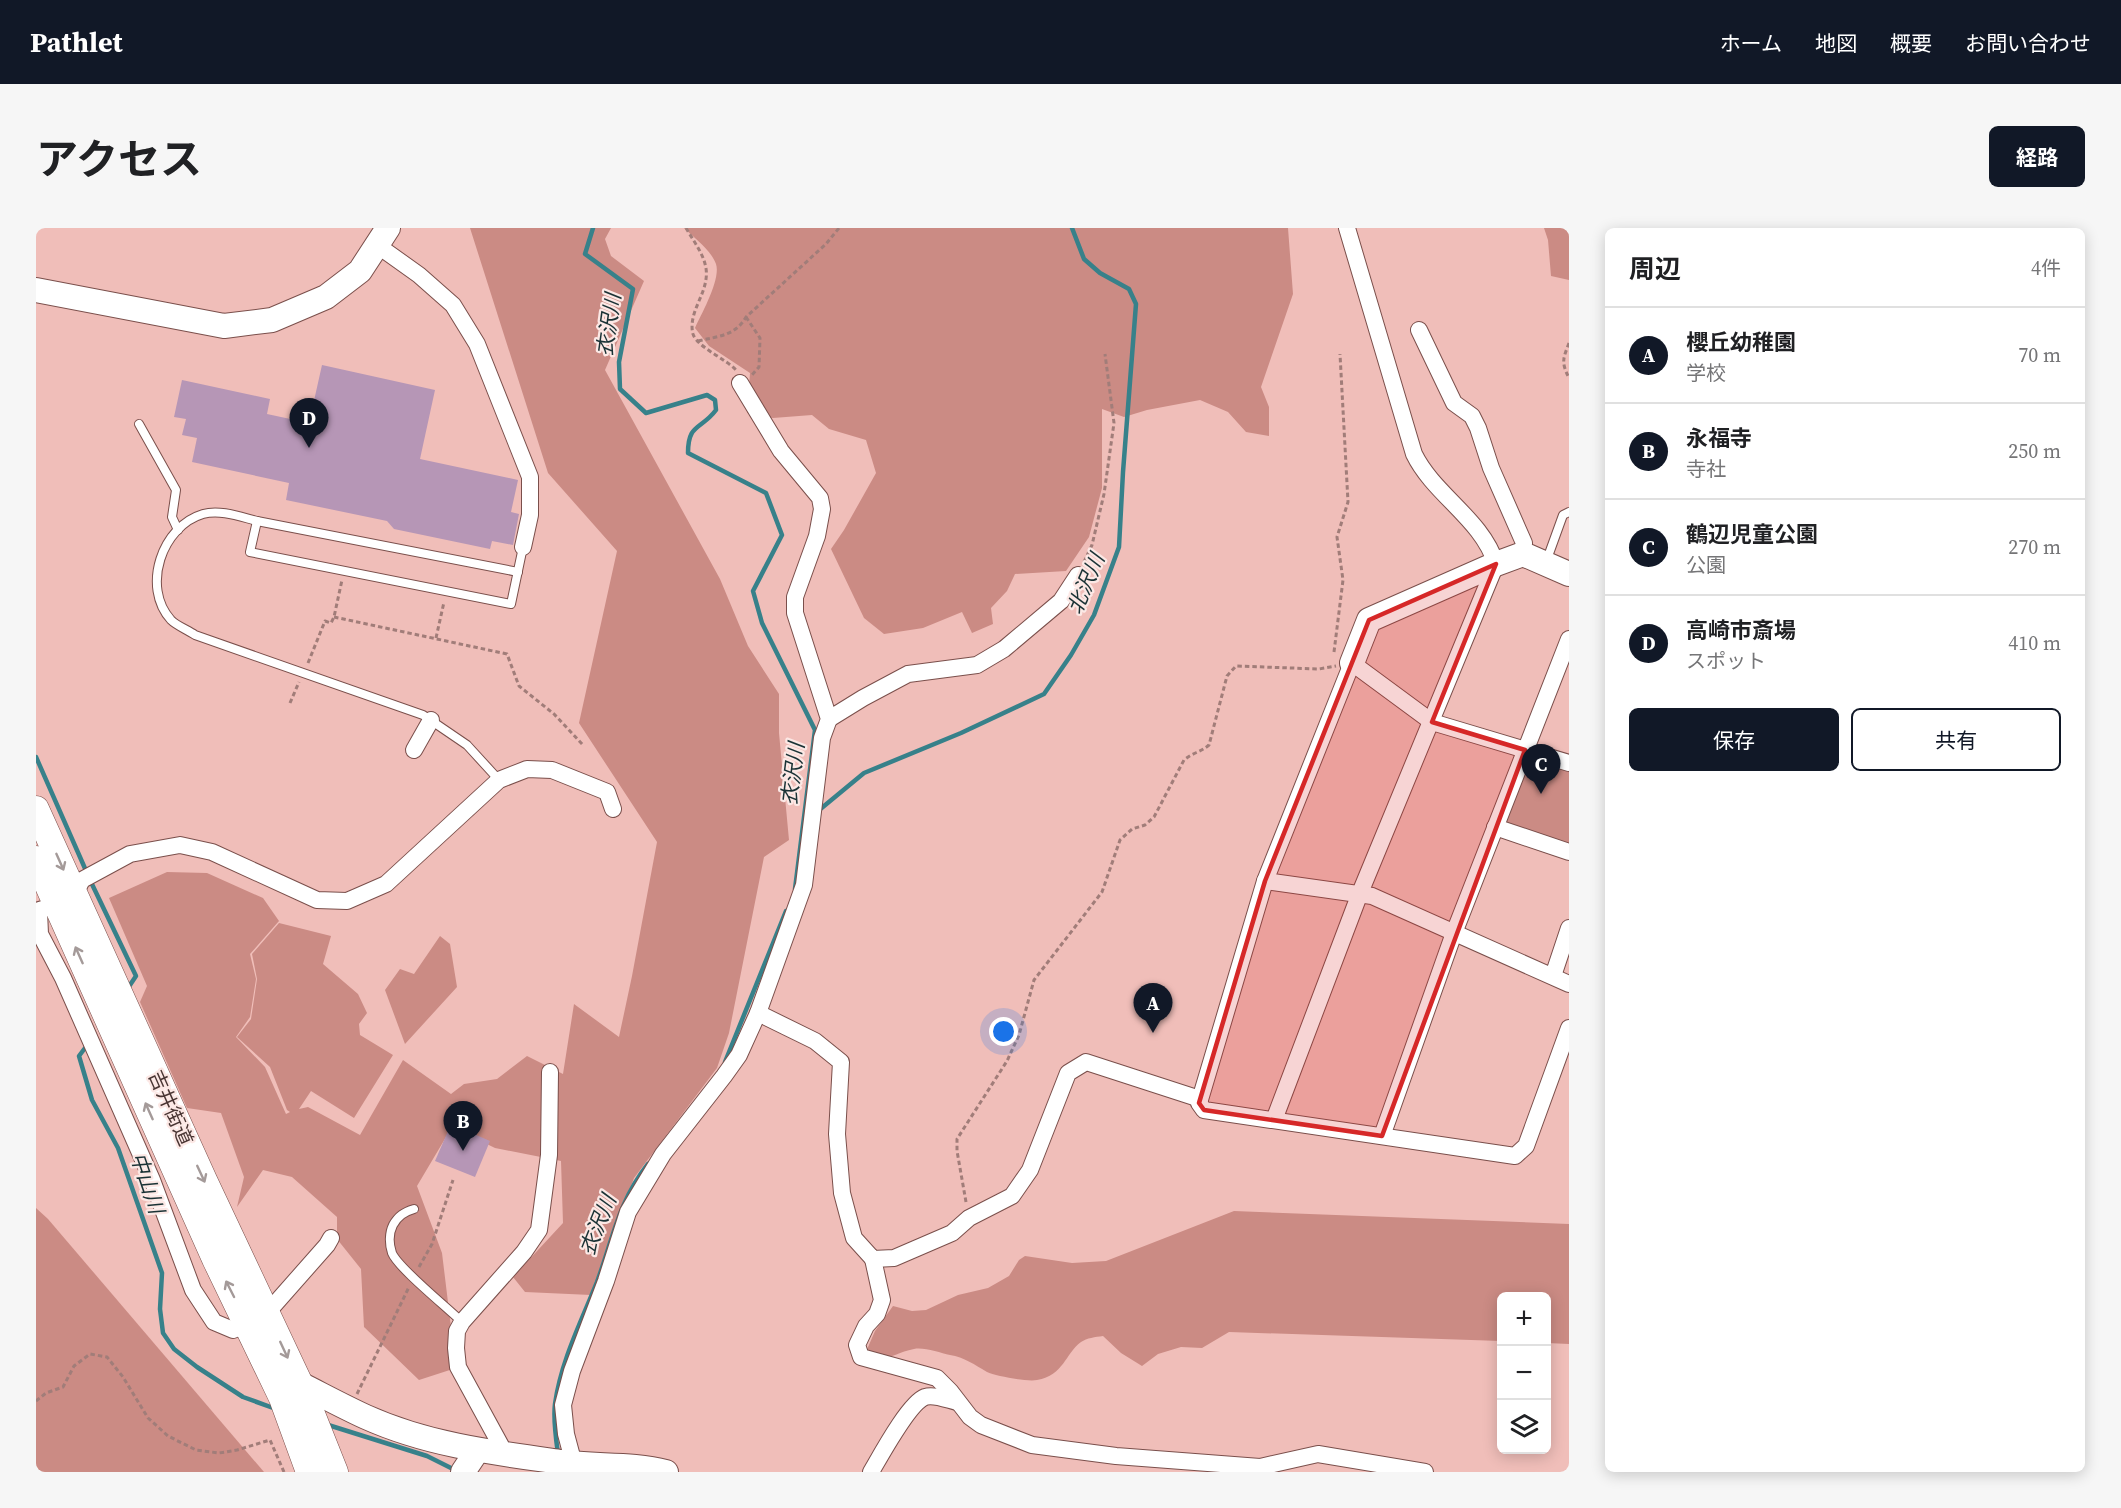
<!DOCTYPE html>
<html lang="ja">
<meta charset="utf-8">
<style>
:root{--surface:#fff;--page:#f6f6f6;--text:#202124;--muted:#757577;--line:#e0e0e0;--accent:#111827}
body{margin:0;font-family:"Source Serif 4","Noto Sans JP",serif;background:var(--page);color:var(--text)}
.controls{position:absolute;right:18px;bottom:18px;display:grid;overflow:hidden;border-radius:9px;box-shadow:0 3px 15px #0003}
.controls button{width:54px;height:54px;display:grid;place-items:center;padding:0;border:0;border-bottom:2px solid var(--line);background:var(--surface);color:var(--text);font:30px sans-serif}
.you{position:absolute;left:968px;top:804px;width:21px;height:21px;margin:-15px;border:4px solid #fff;border-radius:50%;background:#1a73e8;box-shadow:0 0 0 9px #1a73e833}
.badge{display:grid;place-items:center;width:39px;height:39px;border-radius:50%;background:var(--accent);color:#fff;font-size:20px;font-weight:700}
.pin{position:absolute;translate:-50% -50px;filter:drop-shadow(0 2px 3px #0008)}
.pin::after{content:'';position:absolute;top:32px;width:21px;height:18px;background:inherit;clip-path:polygon(0 0,100% 0,50% 100%)}
.list{margin:0;padding:0;list-style:none}
h2{display:flex;justify-content:space-between;align-items:center;height:78px;margin:0;padding:0 24px;font-size:26px}
h2 small{font-size:20px;font-weight:400;color:var(--muted)}
.list li{display:grid;grid-template-columns:39px 1fr auto;gap:18px;align-items:center;box-sizing:border-box;height:96px;padding:0 24px;border-top:2px solid var(--line)}
.list b{display:block;font-size:22px;white-space:nowrap}
.list p{margin:0;font-size:20px;white-space:nowrap;color:var(--muted)}
.list em{font-size:20px;font-style:normal;color:var(--muted)}
.actions{display:flex;gap:12px;padding:18px 24px}
.actions a{flex:1;padding:14px 0;border:2px solid var(--accent);border-radius:9px;text-align:center;font-size:21px;color:var(--accent)}
.actions .main{background:var(--accent);color:#fff}
.icon{flex:none;width:33px;height:33px;fill:none;stroke:currentColor;stroke-width:2;stroke-linecap:round;stroke-linejoin:round}
.map{position:relative;flex:none;width:1533px;height:1244px;overflow:hidden;border-radius:9px}
header{display:flex;align-items:center;gap:36px;box-sizing:border-box;height:84px;padding:0 30px;background:var(--accent);color:#fff}
header strong{font-size:28px}
nav{display:flex;gap:33px;margin-inline-start:auto;font-size:21px}
.intro{display:flex;align-items:center;justify-content:space-between;box-sizing:border-box;height:144px;padding:0 36px}
h1{margin:0;font-size:42px}
.button{padding:15px 27px;border-radius:9px;background:var(--accent);color:#fff;font-size:21px;font-weight:700}
main{display:flex;gap:36px;padding:0 36px}
aside{flex:1;background:var(--surface);border-radius:9px;box-shadow:0 3px 15px #0003}
.map>svg:first-child{display:block}
.green{fill:#cb8b84}
.lines{fill:none;stroke-linecap:round;stroke-linejoin:round}
.stream{stroke:#37818a;stroke-width:4.5}
.building{fill:#b696b6}
.lane-casing{stroke:#7a4f4b;stroke-width:10}
.street-casing{stroke:#7a4f4b;stroke-width:18}
.secondary-casing{stroke:#7a4f4b;stroke-width:26}
.primary-casing{stroke:#7a4f4b;stroke-width:27}
.path{stroke:#a17d79;stroke-width:3;stroke-dasharray:4.5 3;stroke-linecap:butt}
.lane{stroke:#fff;stroke-width:8}
.street{stroke:#fff;stroke-width:16}
.secondary{stroke:#fff;stroke-width:24}
.primary{stroke:#fff;stroke-width:26}
.oneway{stroke:#a49a99}
.marked{fill:#d62828;fill-opacity:0.2;stroke:#d62828;stroke-width:4.5;stroke-linejoin:round}
.labels{text-anchor:middle;stroke-width:4.5;stroke-linejoin:round;paint-order:stroke}
.street-label{font-size:20px;fill:#493533;stroke:#fce8e5}
.water-label{font-size:21px;font-style:italic;fill:#1a3235;stroke:#fce8e5}
</style>
<header>
<strong>Pathlet</strong>
<nav><a>ホーム</a><a>地図</a><a>概要</a><a>お問い合わせ</a></nav>
</header>
<div class="intro"><h1>アクセス</h1><a class="button">経路</a></div>
<main>
<div class="map">
<svg width="1533" height="1244" viewBox="0 0 1533 1244">
<rect width="100%" height="100%" fill="#f0beb9"/>
<g class="green">
<polygon points="434,0 575,0 569,11 575,28 608,53 569,142 684,351 712,418 743,466 743,505 753,612 728,629 693,805 681,840 598,950 555,1067 489,1064 477,1049 527,995 525,933 459,920 416,899 381,958 406,1025 420,1140 383,1152 328,1099 325,1041 301,1011 301,989 256,949 227,942 201,979 208,949 185,885 151,880 104,774 111,758 73,670 131,644 171,645 227,670 243,693 214,726 220,751 214,789 200,809 229,839 250,886 254,884 251,882 234,839 201,809 215,791 221,751 216,726 243,695 295,708 287,736 322,766 331,785 323,796 324,807 357,827 318,890 275,863 263,881 272,879 324,907 367,832 415,866 428,856 461,851 491,828 527,846 538,776 583,809 596,748 621,614 543,495 581,323 512,245"/>
<path d="M648 0H1252L1257 66 1225 159 1233 179V208L1210 204 1192 184 1164 172 1111 182 1088 189 1066 181V260L1053 309 1030 343 979 346 971 363 955 380 957 396 936 405 926 384 887 400 848 406 828 390 795 321 808 302 840 245 830 212 793 201 776 187 737 190 711 185 714 145 673 118 659 100C666 85 685 51 680 36 675 22 658 10 648 0Z"/>
<polygon points="1508,0 1533,0 1533,52 1515,48 1512,12"/>
<polygon points="1498,531 1533,543 1533,618 1469,595 1492,534"/>
<polygon points="404,708 414,716 421,759 369,816 349,762 364,741 378,746"/>
<polygon points="0,980 12,991 228,1244 0,1244"/>
<path d="M1198 983 1533 996V1116L1511 1115 1510 1068H1466L1465 1113 1193 1104 1166 1120 1145 1119 1122 1126 1106 1138 1085 1125 1067 1108C1059 1109 1051 1110 1045 1114 1029 1126 1028 1147 1001 1152 991 1154 960 1148 951 1144 939 1137 928 1129 914 1127 904 1125 888 1119 878 1121 857 1125 853 1135 829 1126L839 1103 857 1078 876 1083 890 1082 922 1067 952 1060 973 1048 983 1032 989 1028 1036 1035 1070 1033Z"/>
</g>
<g class="lines">
<g class="stream">
<path d="M557 0 549 26 597 61 583 134 584 161 610 185 671 167 679 172 680 182C665 202 652 195 652 225L730 265 746 307 717 363 726 395 779 502 759 661"/>
<polyline points="0,529 51,645"/>
<polyline points="782,583 828,545 925,505 1008,466 1035,427 1058,387 1083,319 1087,244 1100,76 1093,61 1064,45 1048,31 1036,0"/>
<polyline points="54,652 100,748 92,760"/>
<polyline points="52,816 43,828 56,872 82,920 126,1045 124,1081 127,1105 138,1121 161,1139 207,1169 240,1181"/>
<polyline points="689,834 750,683"/>
<polyline points="289,1196 391,1228 419,1242"/>
<path d="M522 1226C520 1211 517 1191 519 1176 525 1133 545 1094 561 1054 577 1011 582 974 612 936"/>
</g>
</g>
<g class="building">
<polygon points="286,137 399,162 384,231 482,252 475,284 483,286 477,317 456,313 454,321 358,301 351,293 250,272 253,255 156,234 161,210 146,207 150,191 138,189 146,152 234,171 231,186 273,195"/>
<polygon points="415,896 454,913 439,949 399,933"/>
</g>
<g class="lines">
<defs>
<g id="lane">
<polyline points="103,196 140,262 136,289 142,302"/>
<polyline points="221,293 482,344"/>
<polyline points="1510,334 1527,287 1533,284"/>
<path d="M463 552 431 517 387 487 159 407C152 402 141 398 135 392 105 359 126 298 167 286 184 281 205 289 221 293L214 324 475 376 487 319"/>
<path d="M378 981C368 984 362 988 357 997 353 1005 353 1016 356 1025 362 1040 412 1080 426 1094"/>
</g>
<g id="street">
<polyline points="341,17 383,47 417,77 441,116 494,249 494,287 487,319"/>
<polyline points="1383,102 1418,175 1436,188 1442,200 1455,240 1488,315 1487,326"/>
<polyline points="793,491 827,470 872,446 941,437 968,421 1025,373 1042,347"/>
<polyline points="378,522 395,492"/>
<polyline points="1533,535 1396,494 1316,435 1229,653 1163,875 1168,882 1479,928 1490,918 1533,800"/>
<polyline points="1459,599 1533,624"/>
<polyline points="1229,653 1336,668 1533,756"/>
<polyline points="0,683 20,677 39,666 46,652 94,626 144,617 176,624 281,672 311,673 350,656 463,552 491,541 516,542 571,564 577,581"/>
<polyline points="3,683 4,706 27,750 116,952 157,1062 178,1094 197,1102 212,1096"/>
<polyline points="1517,748 1533,700"/>
<polyline points="722,785 779,813 805,834 801,906 806,965 818,1010 837,1031 858,1030 916,1005 933,990 976,968 994,942 1032,845 1050,834 1164,871"/>
<path d="M1238 892 1324 665 1460 336C1446 291 1398 267 1378 226L1311 0"/>
<polyline points="1346,908 1418,705 1533,411"/>
<polyline points="837,1031 846,1072 841,1086 830,1098 821,1117 825,1129 901,1150 914,1163 934,1189 945,1197 996,1217 1080,1228 1224,1239 1282,1226 1389,1244"/>
<polyline points="231,1085 291,1017 295,1010"/>
<polyline points="470,1227 422,1139 420,1120 421,1103 426,1094 488,1024 503,1002 513,927 514,844"/>
<polyline points="542,1243 538,1236 530,1206 527,1177 536,1143 570,1053 592,984 627,926 688,848 703,827 722,785 768,657 786,510 793,491 759,385 759,369 781,308 786,281 784,270 745,223 704,155"/>
<path d="M835 1244C845 1227 873 1175 889 1169 898 1166 912 1172 921 1174"/>
</g>
<g id="secondary">
<polyline points="0,62 188,98 236,92 290,69 324,43 352,0"/>
<polyline points="1316,435 1333,392 1460,336 1487,326 1533,346"/>
<path d="M264 1156C286 1167 308 1179 330 1189 392 1217 459 1225 525 1234 560 1239 596 1235 630 1244"/>
<polyline points="427,1244 441,1223"/>
</g>
<g id="primary">
<polyline points="0,581 168,952 264,1156 299,1244"/>
<polyline points="0,631 179,1031 246,1170 273,1244"/>
</g>
</defs>
<use href="#lane" class="lane-casing"/>
<use href="#street" class="street-casing"/>
<use href="#secondary" class="secondary-casing"/>
<use href="#primary" class="primary-casing"/>
<g class="path">
<path d="M650 0C659 16 673 32 670 51 668 69 652 87 657 106 661 119 690 131 700 142"/>
<polyline points="710,89 724,110 723,139 715,148"/>
<path d="M662 113C683 108 699 108 710 89L790 16 803 0"/>
<path d="M1533 115C1527 131 1525 134 1533 150"/>
<polyline points="1048,334 1056,317 1068,266 1078,195 1069,126"/>
<polyline points="298,389 471,426 483,458 518,486 547,517"/>
<polyline points="400,410 408,374"/>
<polyline points="1298,424 1307,352 1301,309 1312,274 1304,126"/>
<polyline points="272,435 289,393 295,395 298,389 306,352"/>
<polyline points="254,475 263,454"/>
<path d="M930 974 921 923V911L971 833 983 807 998 752 1066 664 1084 612 1096 601 1109 597 1118 589 1148 532C1156 525 1165 524 1173 517L1191 448 1200 438 1283 441 1300 438"/>
<polyline points="383,1039 396,1016 417,952"/>
<polyline points="321,1166 373,1059"/>
<polyline points="0,1173 10,1165 27,1159 38,1138 54,1126 71,1129 87,1149 112,1190 132,1208 160,1222 183,1225 201,1222 234,1212 248,1244"/>
</g>
<use href="#lane" class="lane"/>
<use href="#street" class="street"/>
<use href="#secondary" class="secondary"/>
<use href="#primary" class="primary"/>
</g>
<defs><path id="oneway-shaft" d="M-6 0H5M1.5-3L5.5 0L1.5 3" fill="none" stroke-width="1.6" stroke-linecap="round" stroke-linejoin="round" transform="scale(1.5)"/></defs>
<g class="oneway">
<use href="#oneway-shaft" transform="translate(24 634) rotate(66)"/>
<use href="#oneway-shaft" transform="translate(43 727) rotate(-114)"/>
<use href="#oneway-shaft" transform="translate(113 883) rotate(-114)"/>
<use href="#oneway-shaft" transform="translate(165 946) rotate(65)"/>
<use href="#oneway-shaft" transform="translate(194 1061) rotate(-117)"/>
<use href="#oneway-shaft" transform="translate(248 1122) rotate(65)"/>
</g>
<path class="marked" d="M1460 336 1396 494 1489 522 1346 908 1168 882 1163 875 1229 653 1333 392Z"/>
<g class="labels">
<g class="street-label">
<text transform="translate(135 880) rotate(66)" y="7">吉井街道</text>
</g>
<g class="water-label">
<text transform="translate(573 97) rotate(-82)" y="7">衣沢川</text>
<text transform="translate(1050 356) rotate(-67)" y="7">北沢川</text>
<text transform="translate(757 546) rotate(-83)" y="7">衣沢川</text>
<text transform="translate(111 955) rotate(71)" y="7">中山川</text>
<text transform="translate(562 997) rotate(-68)" y="7">衣沢川</text>
</g>
</g>
</svg>
<div class="controls">
<button>+</button>
<button>−</button>
<button><svg class="icon" aria-label="layers" viewBox="0 0 24 24"><path d="M12 4l9 5-9 5-9-5zM3 14l9 5 9-5"/></svg></button>
</div>
<div class="you"></div>
<div class="pin badge" style="left:1117px;top:805px">A</div>
<div class="pin badge" style="left:427px;top:923px">B</div>
<div class="pin badge" style="left:1505px;top:566px">C</div>
<div class="pin badge" style="left:273px;top:220px">D</div>
</div>
<aside>
<h2>周辺<small>4件</small></h2>
<ul class="list">
<li><span class="badge">A</span><div><b>櫻丘幼稚園</b><p>学校</p></div><em>70 m</em></li>
<li><span class="badge">B</span><div><b>永福寺</b><p>寺社</p></div><em>250 m</em></li>
<li><span class="badge">C</span><div><b>鶴辺児童公園</b><p>公園</p></div><em>270 m</em></li>
<li><span class="badge">D</span><div><b>高崎市斎場</b><p>スポット</p></div><em>410 m</em></li>
</ul>
<div class="actions"><a class="main">保存</a><a>共有</a></div>
</aside>
</main>
